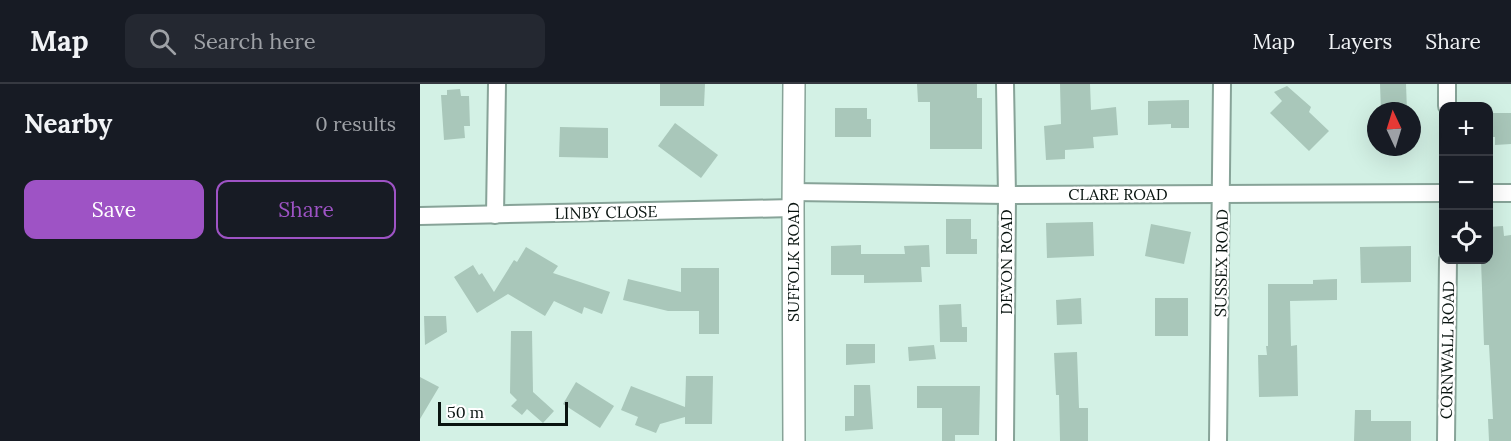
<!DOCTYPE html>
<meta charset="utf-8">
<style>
:root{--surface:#171b24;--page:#242831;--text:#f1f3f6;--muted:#9ea1a6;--line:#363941;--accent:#9e53c5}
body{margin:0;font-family:Lora,serif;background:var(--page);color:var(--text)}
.controls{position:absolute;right:18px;top:18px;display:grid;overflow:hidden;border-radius:12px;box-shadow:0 6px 24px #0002}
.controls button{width:54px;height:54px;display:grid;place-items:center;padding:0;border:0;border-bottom:2px solid var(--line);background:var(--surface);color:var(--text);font:30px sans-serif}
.compass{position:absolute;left:947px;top:18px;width:54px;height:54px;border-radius:50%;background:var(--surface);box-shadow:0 6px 24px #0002;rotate:356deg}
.scale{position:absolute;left:18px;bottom:15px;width:130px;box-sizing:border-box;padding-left:6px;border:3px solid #091410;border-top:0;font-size:16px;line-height:21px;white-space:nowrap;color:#091410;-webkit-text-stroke:4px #fff;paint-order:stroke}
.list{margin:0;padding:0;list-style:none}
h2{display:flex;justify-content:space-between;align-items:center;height:78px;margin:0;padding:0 24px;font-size:26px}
h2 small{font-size:20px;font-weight:400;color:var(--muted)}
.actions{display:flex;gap:12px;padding:18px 24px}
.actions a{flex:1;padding:14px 0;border:2px solid var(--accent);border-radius:12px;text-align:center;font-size:21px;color:var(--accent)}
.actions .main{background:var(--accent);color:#fff}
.icon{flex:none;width:33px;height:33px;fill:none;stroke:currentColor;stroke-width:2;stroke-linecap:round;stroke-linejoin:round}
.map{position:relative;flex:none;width:1091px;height:357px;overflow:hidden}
header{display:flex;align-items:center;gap:36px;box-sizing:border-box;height:84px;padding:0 30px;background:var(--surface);border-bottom:2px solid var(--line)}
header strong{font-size:28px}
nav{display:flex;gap:33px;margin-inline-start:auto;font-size:21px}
.search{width:420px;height:54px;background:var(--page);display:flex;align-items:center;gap:15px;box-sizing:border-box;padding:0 21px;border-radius:12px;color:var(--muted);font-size:22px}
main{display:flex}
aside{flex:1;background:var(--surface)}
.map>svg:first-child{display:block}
.building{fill:#a9c7ba}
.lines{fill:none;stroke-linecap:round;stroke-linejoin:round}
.minor-casing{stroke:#87a398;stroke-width:20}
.tertiary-casing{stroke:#87a398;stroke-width:24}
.minor{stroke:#fff;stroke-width:16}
.tertiary{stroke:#fff;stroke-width:21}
.labels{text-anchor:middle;stroke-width:4.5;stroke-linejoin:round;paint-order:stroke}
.street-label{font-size:16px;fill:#091410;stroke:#fff}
</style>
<header>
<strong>Map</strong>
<div class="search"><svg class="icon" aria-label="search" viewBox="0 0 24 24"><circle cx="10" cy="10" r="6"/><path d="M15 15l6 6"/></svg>Search here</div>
<nav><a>Map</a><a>Layers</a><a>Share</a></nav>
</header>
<main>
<aside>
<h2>Nearby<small>0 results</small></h2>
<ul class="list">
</ul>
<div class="actions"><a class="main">Save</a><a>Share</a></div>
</aside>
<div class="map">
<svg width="1091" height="357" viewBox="0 0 1091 357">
<rect width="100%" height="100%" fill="#d3f1e5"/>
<g class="building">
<polygon points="240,0 285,0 284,22 240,22"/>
<polygon points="497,0 557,0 557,14 562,14 562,65 510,65 510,18 498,18"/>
<polygon points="640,0 670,0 671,26 696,23 698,51 673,53 674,64 645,66 645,75 626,76 624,42 641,40"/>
<polygon points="960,0 986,0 987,27 961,27"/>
<polygon points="867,2 891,23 889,28 909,47 889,67 850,29 862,17 854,8"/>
<polygon points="40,5 41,12 49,12 50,42 44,42 45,54 24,56 21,11 27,11 27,6"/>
<polygon points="769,16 769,44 751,44 751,40 728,41 728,17"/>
<polygon points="415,24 447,24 447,35 451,35 451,53 415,53"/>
<polygon points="1073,29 1091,29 1091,60 1075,61 1075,53 1068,53 1068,37 1073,37"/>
<polygon points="255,39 298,71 281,94 238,62"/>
<polygon points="140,43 188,44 188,74 139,73"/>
<polygon points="526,135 551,135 551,155 557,155 557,170 526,170"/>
<polygon points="673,138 674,172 627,174 626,139"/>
<polygon points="731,140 771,148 764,180 725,172"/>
<polygon points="1083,142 1084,152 1091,151 1091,357 1069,357 1068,335 1073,335 1069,261 1064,261 1061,176 1068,176 1068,143"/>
<polygon points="441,161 441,170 485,170 484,162 509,161 510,183 501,183 502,198 444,199 444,191 411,191 411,162"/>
<polygon points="991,162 991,198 941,199 940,163"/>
<polygon points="106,163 138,182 133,189 190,208 182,230 164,223 162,230 134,217 125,232 88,210 57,229 34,193 53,181 59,191 62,189 74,208 94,176 97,178"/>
<polygon points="261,184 299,184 299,250 279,250 279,227 248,227 203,216 208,195 261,208"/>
<polygon points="917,195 917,216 870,217 871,262 877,261 878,312 839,313 838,271 847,271 846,262 848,262 848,200 893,200 893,196"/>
<polygon points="661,214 662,240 637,241 636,216"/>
<rect x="735" y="214" width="33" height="38"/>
<polygon points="541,220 542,243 547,243 547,258 520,258 519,221"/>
<polygon points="4,232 26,232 27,248 5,261"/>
<polygon points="91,247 112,247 113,308 134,327 123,339 107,325 102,331 91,322 97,316 90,309"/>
<polygon points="426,260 455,260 455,279 426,281"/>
<polygon points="514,261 516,275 489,277 488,263"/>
<polygon points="657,268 659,324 668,324 668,357 640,357 639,311 636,311 634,269"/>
<polygon points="266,292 293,292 292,340 265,340 265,333 240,340 236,349 215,341 218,333 201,326 211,302 265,323"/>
<polygon points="0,293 19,303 0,335"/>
<polygon points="156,298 194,322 180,344 143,320"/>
<polygon points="434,301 450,301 453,345 425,347 425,332 434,332"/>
<polygon points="497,302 560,302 559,351 535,351 535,357 522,357 522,324 497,324"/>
<polygon points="935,326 951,326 951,337 991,337 991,357 934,357"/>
</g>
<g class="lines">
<defs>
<g id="minor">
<polyline points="1027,0 1027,22"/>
<polyline points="373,108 587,111 1024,109"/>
<polyline points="1068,109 1091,109"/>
<polyline points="75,131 77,0"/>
<polyline points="0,132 373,124"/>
<polyline points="585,357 587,111 585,0"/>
<polyline points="798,357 802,0"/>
<polyline points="1026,357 1028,176"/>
</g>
<polyline id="tertiary" points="374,357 373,124 374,0"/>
</defs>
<use href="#minor" class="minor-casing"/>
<use href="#tertiary" class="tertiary-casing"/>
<use href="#minor" class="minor"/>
<use href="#tertiary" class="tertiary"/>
</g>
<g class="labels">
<g class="street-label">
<text x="698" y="116">CLARE ROAD</text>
<text transform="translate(186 128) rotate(-1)" y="6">LINBY CLOSE</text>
<text transform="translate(373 178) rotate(-90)" y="6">SUFFOLK ROAD</text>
<text transform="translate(586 178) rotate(-90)" y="6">DEVON ROAD</text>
<text transform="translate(801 179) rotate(-89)" y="6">SUSSEX ROAD</text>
<text transform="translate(1027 266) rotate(-89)" y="6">CORNWALL ROAD</text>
</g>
</g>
</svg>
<div class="controls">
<button>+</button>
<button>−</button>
<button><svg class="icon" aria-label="locate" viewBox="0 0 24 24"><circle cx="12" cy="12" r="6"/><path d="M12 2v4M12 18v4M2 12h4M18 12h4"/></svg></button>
</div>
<svg class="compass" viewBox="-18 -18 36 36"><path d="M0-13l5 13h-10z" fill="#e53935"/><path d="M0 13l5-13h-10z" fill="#9ea1a6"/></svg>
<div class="scale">50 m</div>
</div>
</main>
